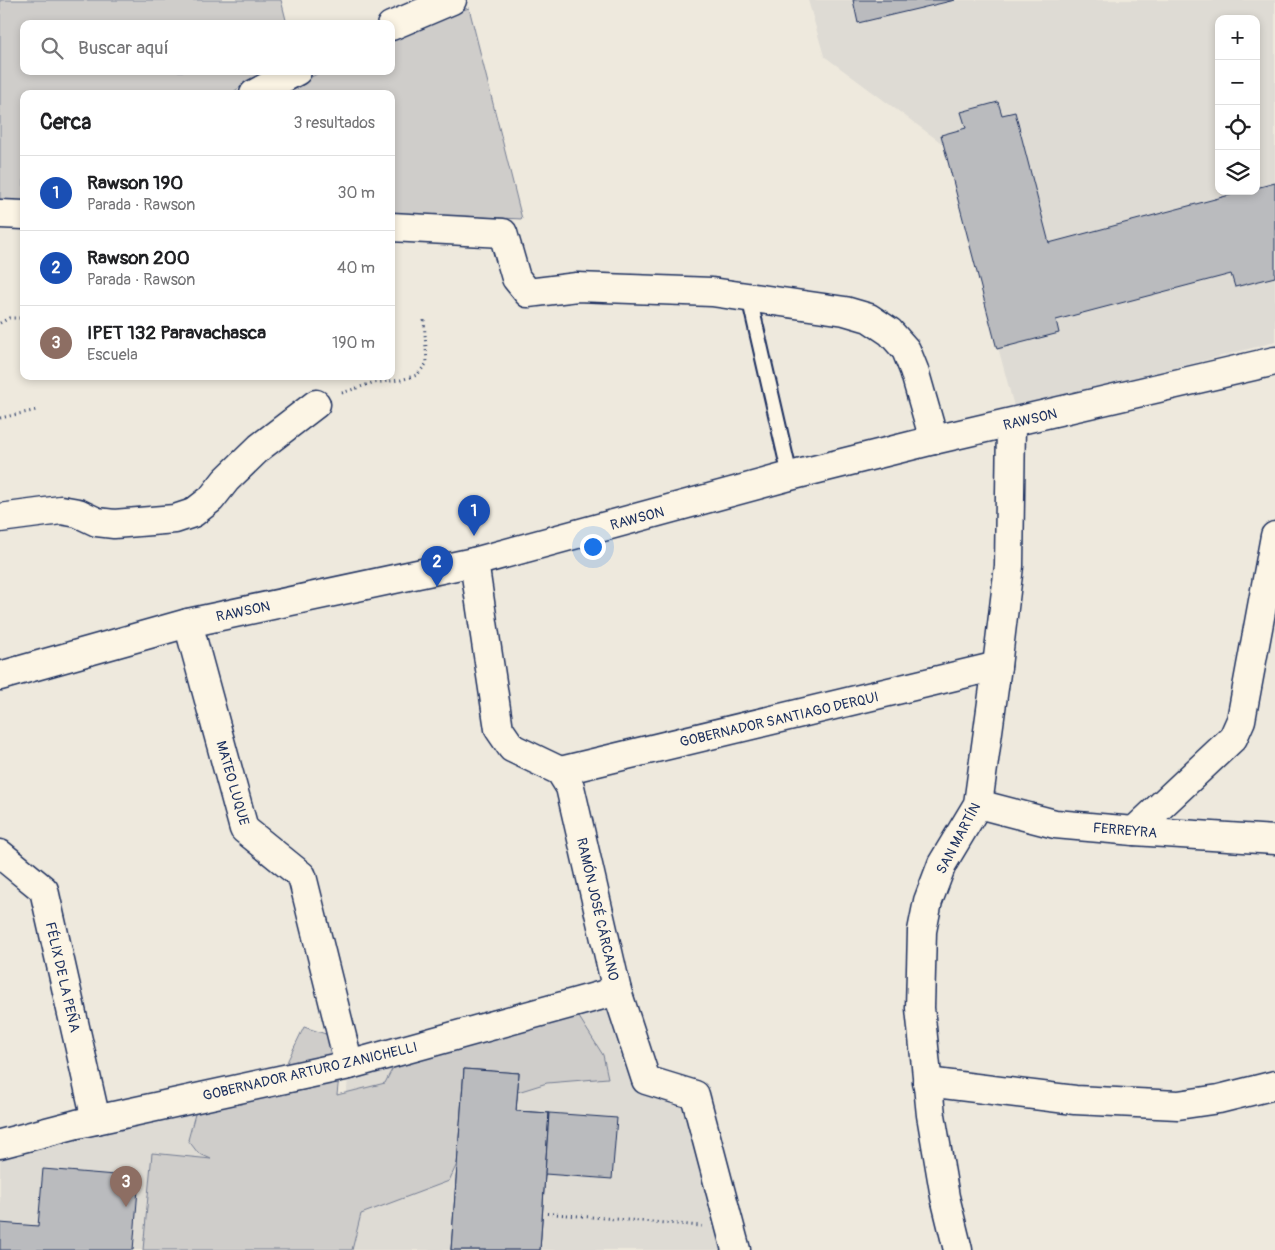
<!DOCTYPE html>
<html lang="es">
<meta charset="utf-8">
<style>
:root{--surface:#fff;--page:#f2f2f2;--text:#202124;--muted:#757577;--line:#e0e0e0;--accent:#1b2f5e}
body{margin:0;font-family:Pangolin,sans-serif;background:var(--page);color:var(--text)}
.controls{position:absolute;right:15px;top:15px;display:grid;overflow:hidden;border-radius:10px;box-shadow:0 2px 8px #0003}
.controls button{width:45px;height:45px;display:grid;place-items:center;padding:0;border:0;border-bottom:1px solid var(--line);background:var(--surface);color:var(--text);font:25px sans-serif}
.you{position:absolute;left:592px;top:546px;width:18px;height:18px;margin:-12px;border:4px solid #fff;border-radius:50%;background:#1a73e8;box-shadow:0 0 0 8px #1a73e833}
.badge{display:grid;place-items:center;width:32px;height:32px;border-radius:50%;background:var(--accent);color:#fff;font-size:16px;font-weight:700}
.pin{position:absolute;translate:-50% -41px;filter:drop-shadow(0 1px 2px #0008)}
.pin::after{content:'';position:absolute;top:26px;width:18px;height:15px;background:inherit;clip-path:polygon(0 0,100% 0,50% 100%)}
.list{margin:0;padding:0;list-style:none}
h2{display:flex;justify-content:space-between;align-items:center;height:65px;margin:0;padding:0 20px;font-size:21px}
h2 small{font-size:16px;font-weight:400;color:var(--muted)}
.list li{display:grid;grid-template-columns:32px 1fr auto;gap:15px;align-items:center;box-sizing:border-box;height:75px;padding:0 20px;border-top:1px solid var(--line)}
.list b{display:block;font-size:19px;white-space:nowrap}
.list p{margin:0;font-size:16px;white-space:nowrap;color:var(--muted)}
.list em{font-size:16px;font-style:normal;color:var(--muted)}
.icon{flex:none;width:28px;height:28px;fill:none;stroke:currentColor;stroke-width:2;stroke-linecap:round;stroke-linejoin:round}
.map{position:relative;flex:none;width:1275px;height:1250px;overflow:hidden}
.search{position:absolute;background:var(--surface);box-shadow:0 2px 8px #0003;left:20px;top:20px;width:375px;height:55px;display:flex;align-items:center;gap:12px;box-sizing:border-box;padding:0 18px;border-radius:10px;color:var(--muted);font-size:19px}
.panel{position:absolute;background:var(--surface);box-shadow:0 2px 8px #0003;left:20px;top:90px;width:375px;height:290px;border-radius:10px}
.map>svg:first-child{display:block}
.built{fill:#dedbd4;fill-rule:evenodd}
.green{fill:#cfcdca;stroke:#757e94}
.building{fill:#babbbe;stroke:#1b2f5e}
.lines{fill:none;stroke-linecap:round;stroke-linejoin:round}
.lane-casing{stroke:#1b2f5e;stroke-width:18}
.street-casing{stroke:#1b2f5e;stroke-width:31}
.path{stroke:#1b2f5e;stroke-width:3;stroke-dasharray:1 4;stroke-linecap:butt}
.lane{stroke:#fcf5e5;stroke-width:14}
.street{stroke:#fcf5e5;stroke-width:28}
.labels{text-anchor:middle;stroke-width:4;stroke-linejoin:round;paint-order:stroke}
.street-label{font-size:14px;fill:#1b2f5e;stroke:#fcf5e5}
</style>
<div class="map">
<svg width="1275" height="1250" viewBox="0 0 1275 1250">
<rect width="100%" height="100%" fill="#eee9dd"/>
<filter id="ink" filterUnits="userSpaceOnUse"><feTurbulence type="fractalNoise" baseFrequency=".02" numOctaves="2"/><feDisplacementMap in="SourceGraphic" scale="10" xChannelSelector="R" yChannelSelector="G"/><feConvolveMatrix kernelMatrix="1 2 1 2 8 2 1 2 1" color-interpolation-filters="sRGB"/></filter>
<g filter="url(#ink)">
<g class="built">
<path d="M808 0H1275V342L1015 410 943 144 824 56ZM1219 19H1256V191H1219Z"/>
<polygon points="617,991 646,1080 695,1095 736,1250 334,1250 349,1065"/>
<polygon points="268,1082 247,1250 0,1250 0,1144"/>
</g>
<g class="green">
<polygon points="0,0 281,0 287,24 24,24 24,71 271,71 242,86 230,94 24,94 24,202 0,201"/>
<polygon points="469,8 522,219 391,213 391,94 277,94 323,71 391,71 391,38 436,19"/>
<polygon points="534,1000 579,1017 603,1055 608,1078 547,1083 492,1100 470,1136 449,1181 361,1214 352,1250 143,1250 152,1153 211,1159 198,1153 188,1140 195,1114 214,1103 281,1089 288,1060 304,1027 335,1037 339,1076 337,1095 385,1083 406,1042 488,1011"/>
</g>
<g class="building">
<polygon points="853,0 955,0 858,23"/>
<polygon points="998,102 1002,115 1015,112 1049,243 1245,191 1256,191 1256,188 1275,183 1275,277 1235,287 1231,274 1056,320 1059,333 997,349 941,135 966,128 961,112"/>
<polygon points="464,1069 519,1073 516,1111 549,1113 540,1250 451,1250"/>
<polygon points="464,1069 519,1073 516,1111 549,1113 540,1250 451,1250"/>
<polygon points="549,1113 617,1118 612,1179 545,1174"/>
<polygon points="43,1169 139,1177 133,1250 0,1250 0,1223 38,1226"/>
</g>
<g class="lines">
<defs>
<polyline id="lane" points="749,297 790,476"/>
<g id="street">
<polyline points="391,26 452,0"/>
<polyline points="254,94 297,71"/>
<polyline points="0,214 24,215"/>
<polyline points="391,227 503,233 516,278 528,293 577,287 712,292 845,311 869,318 890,332 906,350 914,370 934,440"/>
<polyline points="0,518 61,510 78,513 97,522 114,524 175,519 193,513 211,499 226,480 260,447 316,404"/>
<polyline points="474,562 499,729 512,748 560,771 570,787 617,991 646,1080 695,1095 736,1250"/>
<polyline points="188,623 244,829 302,876 349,1065"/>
<polyline points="0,676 188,623 474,562 790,476 934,440 1275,361"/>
<polyline points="560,771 997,666"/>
<polyline points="978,804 1055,824 1134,831 1275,840"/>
<polyline points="1134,831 1233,738 1241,720 1275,536"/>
<polyline points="0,854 44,890 96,1120"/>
<polyline points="927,1082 1075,1100 1178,1105 1219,1099 1275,1085"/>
<polyline points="0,1144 77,1124 349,1065 617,991"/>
<polyline points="958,1250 945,1197 931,1115 920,1008 922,931 928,901 942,864 978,804 997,666 1009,566 1011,423"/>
</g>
</defs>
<use href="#lane" class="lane-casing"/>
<use href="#street" class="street-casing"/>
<g class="path">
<polyline points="0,323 9,318 24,318"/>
<polyline points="342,393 372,383 401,380 417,375 427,363 424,320"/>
<polyline points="0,418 37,410"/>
<polyline points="542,1213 702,1226"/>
</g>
<use href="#lane" class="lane"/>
<use href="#street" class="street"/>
</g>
</g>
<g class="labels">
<g class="street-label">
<text transform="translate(1030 419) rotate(-13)" y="5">RAWSON</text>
<text transform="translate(637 518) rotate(-15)" y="5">RAWSON</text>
<text transform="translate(243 611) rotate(-12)" y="5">RAWSON</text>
<text transform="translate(779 719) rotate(-13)" y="5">GOBERNADOR SANTIAGO DERQUI</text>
<text transform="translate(233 783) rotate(74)" y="5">MATEO LUQUE</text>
<text transform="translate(1125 830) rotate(5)" y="5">FERREYRA</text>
<text transform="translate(958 838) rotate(-62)" y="5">SAN MARTÍN</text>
<text transform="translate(598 909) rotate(77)" y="5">RAMÓN JOSÉ CÁRCANO</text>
<text transform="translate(63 977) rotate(77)" y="5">FÉLIX DE LA PEÑA</text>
<text transform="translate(310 1071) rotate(-13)" y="5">GOBERNADOR ARTURO ZANICHELLI</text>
</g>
</g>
</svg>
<div class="controls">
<button>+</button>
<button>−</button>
<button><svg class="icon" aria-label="locate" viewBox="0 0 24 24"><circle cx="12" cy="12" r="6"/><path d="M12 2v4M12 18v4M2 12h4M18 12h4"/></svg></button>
<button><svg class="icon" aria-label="layers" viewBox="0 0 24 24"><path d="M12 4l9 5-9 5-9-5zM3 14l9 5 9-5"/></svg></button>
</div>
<div class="you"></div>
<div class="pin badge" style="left:474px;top:536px;background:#1a4fb4">1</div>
<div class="pin badge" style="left:437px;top:587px;background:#1a4fb4">2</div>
<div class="pin badge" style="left:126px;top:1207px;background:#8d6e63">3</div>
<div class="search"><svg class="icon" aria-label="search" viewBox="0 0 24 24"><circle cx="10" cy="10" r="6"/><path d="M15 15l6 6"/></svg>Buscar aquí</div>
<section class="panel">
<h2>Cerca<small>3 resultados</small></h2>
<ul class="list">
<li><span class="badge" style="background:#1a4fb4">1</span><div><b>Rawson 190</b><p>Parada · Rawson</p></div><em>30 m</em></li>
<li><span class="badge" style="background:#1a4fb4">2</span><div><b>Rawson 200</b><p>Parada · Rawson</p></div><em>40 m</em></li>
<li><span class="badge" style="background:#8d6e63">3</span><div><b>IPET 132 Paravachasca</b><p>Escuela</p></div><em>190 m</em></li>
</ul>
</section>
</div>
